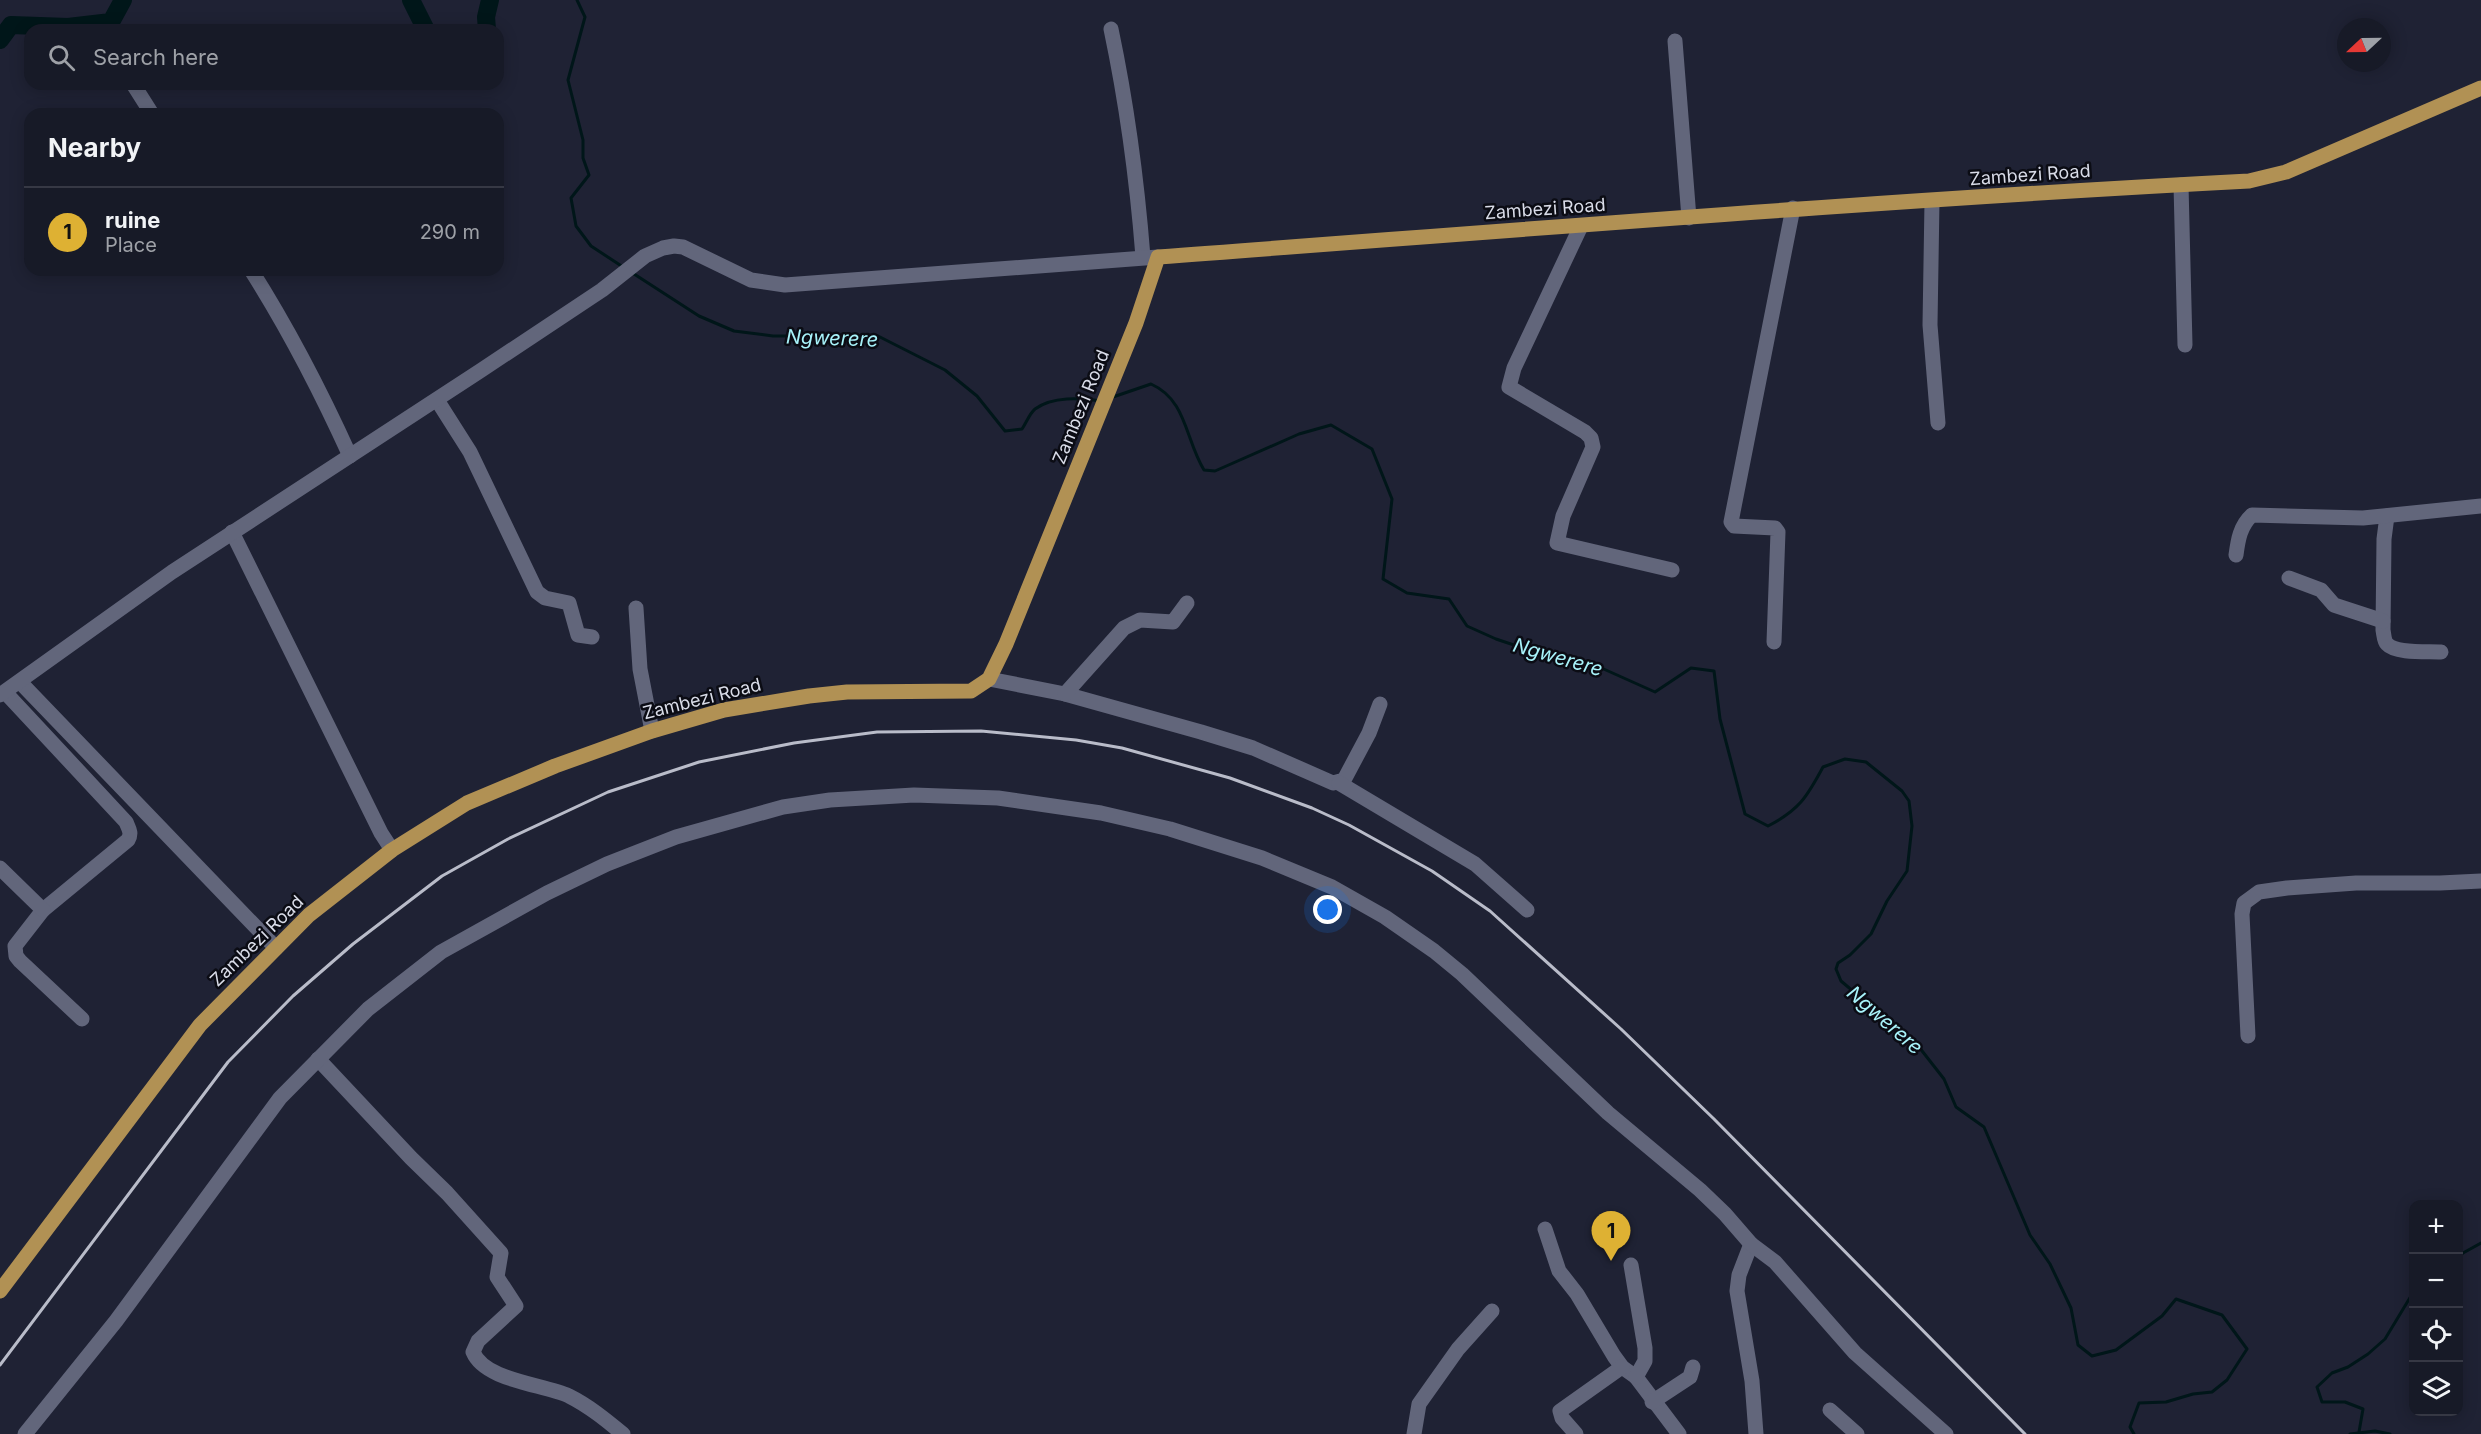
<!DOCTYPE html>
<meta charset="utf-8">
<style>
:root{--surface:#171a27;--page:#242733;--text:#f1f3f6;--muted:#9ea1a7;--line:#363844;--accent:#deb133}
body{margin:0;font-family:Inter,sans-serif;background:var(--page);color:var(--text)}
.controls{position:absolute;right:18px;bottom:18px;display:grid;overflow:hidden;border-radius:12px;box-shadow:0 3px 15px #0003}
.controls button{width:54px;height:54px;display:grid;place-items:center;padding:0;border:0;border-bottom:2px solid var(--line);background:var(--surface);color:var(--text);font:30px sans-serif}
.compass{position:absolute;left:2337px;top:18px;width:54px;height:54px;border-radius:50%;background:var(--surface);box-shadow:0 3px 15px #0003;rotate:248deg}
.you{position:absolute;left:1328px;top:910px;width:21px;height:21px;margin:-15px;border:4px solid #fff;border-radius:50%;background:#1a73e8;box-shadow:0 0 0 9px #1a73e833}
.badge{display:grid;place-items:center;width:39px;height:39px;border-radius:50%;background:var(--accent);color:#111;font-size:20px;font-weight:700}
.pin{position:absolute;translate:-50% -50px;filter:drop-shadow(0 2px 3px #0008)}
.pin::after{content:'';position:absolute;top:32px;width:21px;height:18px;background:inherit;clip-path:polygon(0 0,100% 0,50% 100%)}
.list{margin:0;padding:0;list-style:none}
h2{display:flex;justify-content:space-between;align-items:center;height:78px;margin:0;padding:0 24px;font-size:26px}
h2 small{font-size:20px;font-weight:400;color:var(--muted)}
.list li{display:grid;grid-template-columns:39px 1fr auto;gap:18px;align-items:center;box-sizing:border-box;height:90px;padding:0 24px;border-top:2px solid var(--line)}
.list b{display:block;font-size:22px;white-space:nowrap}
.list p{margin:0;font-size:20px;white-space:nowrap;color:var(--muted)}
.list em{font-size:20px;font-style:normal;color:var(--muted)}
.icon{flex:none;width:33px;height:33px;fill:none;stroke:currentColor;stroke-width:2;stroke-linecap:round;stroke-linejoin:round}
.map{position:relative;flex:none;width:2481px;height:1434px;overflow:hidden}
.search{position:absolute;background:var(--surface);box-shadow:0 3px 15px #0003;left:24px;top:24px;width:480px;height:66px;display:flex;align-items:center;gap:15px;box-sizing:border-box;padding:0 21px;border-radius:18px;color:var(--muted);font-size:22px}
.panel{position:absolute;background:var(--surface);box-shadow:0 3px 15px #0003;left:24px;top:108px;width:480px;height:168px;border-radius:18px}
.map>svg:first-child{display:block}
.lines{fill:none;stroke-linecap:round;stroke-linejoin:round}
.stream{stroke:#001619;stroke-width:3}
.river{stroke:#001619;stroke-width:18}
.minor{stroke:#62667b;stroke-width:15}
.major{stroke:#b19154;stroke-width:15}
.rail{stroke:#b9bcc9;stroke-width:3}
.labels{text-anchor:middle;stroke-width:5;stroke-linejoin:round;paint-order:stroke}
.street-label{font-size:18px;fill:#d9dce8;stroke:#0b0c14}
.water-label{font-size:20px;font-style:italic;fill:#a8f3fa;stroke:#0b0c14}
</style>
<div class="map">
<svg width="2481" height="1434" viewBox="0 0 2481 1434">
<rect width="100%" height="100%" fill="#1f2234"/>
<g class="lines">
<g class="stream">
<polyline points="577,0 585,17 568,80 583,140 583,158 589,175 571,198 576,226 591,246 623,267"/>
<path d="M631 272 699 316 734 331 773 336H878L945 370 977 396 1005 431 1022 429C1026 423 1030 413 1035 409 1053 396 1080 398 1101 401"/>
<path d="M1113 397 1151 384C1187 400 1185 439 1204 470L1215 471 1299 434 1331 425 1372 449 1392 499 1383 579 1407 593 1449 599 1467 626 1496 639 1526 649 1588 662 1655 692 1691 668 1714 671 1720 719 1745 814 1768 826C1799 810 1807 797 1823 767L1845 759 1866 762 1902 791 1909 801 1912 826 1907 871 1887 901 1871 934 1850 955 1838 963 1836 969 1841 981 1919 1047 1944 1079 1956 1107 1984 1127 2030 1235 2050 1264 2071 1308 2078 1345 2092 1356 2116 1350 2162 1316 2176 1299 2222 1315 2247 1349 2227 1380 2212 1392 2193 1394 2166 1402 2139 1403 2130 1427 2134 1434"/>
<polyline points="2458,1258 2463,1253 2481,1243"/>
<polyline points="2359,1432 2363,1409 2345,1402 2322,1402 2317,1387 2332,1373 2348,1367 2368,1354 2385,1339 2414,1291"/>
<polyline points="2350,1434 2375,1431 2390,1434"/>
</g>
<g class="river">
<polyline points="411,0 426,30"/>
<polyline points="487,30 486,17 490,0"/>
<polyline points="0,40 11,25 68,27 111,22 123,0"/>
</g>
<g class="minor">
<path d="M1111 29C1127 105 1137 180 1143 257"/>
<polyline points="1675,41 1689,218"/>
<polyline points="133,84 152,114"/>
<polyline points="2181,185 2185,345"/>
<polyline points="1932,201 1930,325 1938,423"/>
<polyline points="1581,226 1514,368 1509,387 1585,432 1591,438 1593,447 1563,516 1557,543 1672,570"/>
<path d="M251 270C289 330 321 392 350 456"/>
<polyline points="437,400 470,452 537,592 545,598 569,603 578,635 592,637"/>
<path d="M2387 516 2384 539 2383 630C2384 635 2384 641 2387 644 2396 654 2429 651 2441 652"/>
<polyline points="232,532 381,833 392,850"/>
<path d="M2236 555C2238 540 2240 526 2252 515L2363 518 2481 506"/>
<polyline points="2289,578 2321,590 2334,605 2383,621"/>
<polyline points="636,608 640,669 652,731"/>
<polyline points="1774,642 1778,532 1775,528 1734,526 1731,522 1793,208"/>
<polyline points="989,679 1065,694 1201,732 1253,748 1333,783 1344,780 1369,733 1380,704"/>
<polyline points="20,682 276,948"/>
<path d="M5 692 126 822C129 829 132 833 128 840L43 910 15 946 16 956 20 961 82 1019"/>
<polyline points="1065,694 1124,628 1140,620 1173,622 1187,603"/>
<polyline points="0,695 172,572 480,371 602,290 645,256 663,248 674,246 683,247 751,280 785,285 1158,257"/>
<polyline points="1339,783 1475,864 1527,910"/>
<polyline points="0,868 43,910"/>
<polyline points="2248,1036 2242,914 2244,903 2259,892 2287,888 2356,883 2440,883 2481,881"/>
<path d="M318 1059 411 1158 447 1193 501 1253 497 1277 516 1306 478 1341 473 1352C485 1381 543 1384 569 1396 589 1406 606 1420 623 1434"/>
<polyline points="1545,1229 1559,1271 1577,1294 1614,1356 1622,1367 1636,1377 1679,1434"/>
<polyline points="1751,1244 1739,1275 1737,1291 1752,1381 1756,1434"/>
<polyline points="1631,1265 1645,1348 1645,1361 1636,1377"/>
<polyline points="1652,1402 1690,1377 1693,1367"/>
<polyline points="1830,1410 1857,1434"/>
<polyline points="25,1434 116,1321 280,1098 368,1009 441,952 547,893 607,864 676,837 783,807 830,800 914,795 998,798 1101,813 1170,829 1262,858 1332,887 1385,917 1434,951 1462,974 1608,1113 1700,1190 1725,1214 1751,1244 1775,1262 1855,1353 1946,1434"/>
<polyline points="1414,1434 1419,1404 1458,1349 1492,1311"/>
<polyline points="1576,1434 1562,1418 1560,1411 1622,1367"/>
</g>
<path class="major" d="M0 1291 200 1025 309 915 392 850 467 803 555 766 652 731 724 710 809 696 847 692 971 691 989 679 1006 644 1136 323 1158 257C1521 230 1884 200 2249 181L2286 172 2481 88"/>
<polyline class="rail" points="0,1365 228,1062 293,996 353,944 442,876 508,839 608,792 699,762 794,743 877,732 981,731 1076,740 1122,748 1230,778 1312,808 1349,825 1432,871 1490,911 1621,1029 1714,1119 2025,1434"/>
</g>
<g class="labels">
<g class="street-label">
<text transform="translate(2030 175) rotate(-4)" y="6">Zambezi Road</text>
<text transform="translate(1545 209) rotate(-4)" y="6">Zambezi Road</text>
<text transform="translate(1081 407) rotate(-68)" y="6">Zambezi Road</text>
<text transform="translate(702 699) rotate(-14)" y="6">Zambezi Road</text>
<text transform="translate(257 941) rotate(-44)" y="6">Zambezi Road</text>
</g>
<g class="water-label">
<text transform="translate(832 338) rotate(2)" y="7">Ngwerere</text>
<text transform="translate(1558 657) rotate(16)" y="7">Ngwerere</text>
<text transform="translate(1885 1020) rotate(41)" y="7">Ngwerere</text>
</g>
</g>
</svg>
<div class="controls">
<button>+</button>
<button>−</button>
<button><svg class="icon" aria-label="locate" viewBox="0 0 24 24"><circle cx="12" cy="12" r="6"/><path d="M12 2v4M12 18v4M2 12h4M18 12h4"/></svg></button>
<button><svg class="icon" aria-label="layers" viewBox="0 0 24 24"><path d="M12 4l9 5-9 5-9-5zM3 14l9 5 9-5"/></svg></button>
</div>
<svg class="compass" viewBox="-18 -18 36 36"><path d="M0-13l5 13h-10z" fill="#e53935"/><path d="M0 13l5-13h-10z" fill="#9ea1a7"/></svg>
<div class="you"></div>
<div class="pin badge" style="left:1611px;top:1261px">1</div>
<div class="search"><svg class="icon" aria-label="search" viewBox="0 0 24 24"><circle cx="10" cy="10" r="6"/><path d="M15 15l6 6"/></svg>Search here</div>
<section class="panel">
<h2>Nearby<small></small></h2>
<ul class="list">
<li><span class="badge">1</span><div><b>ruine</b><p>Place</p></div><em>290 m</em></li>
</ul>
</section>
</div>
